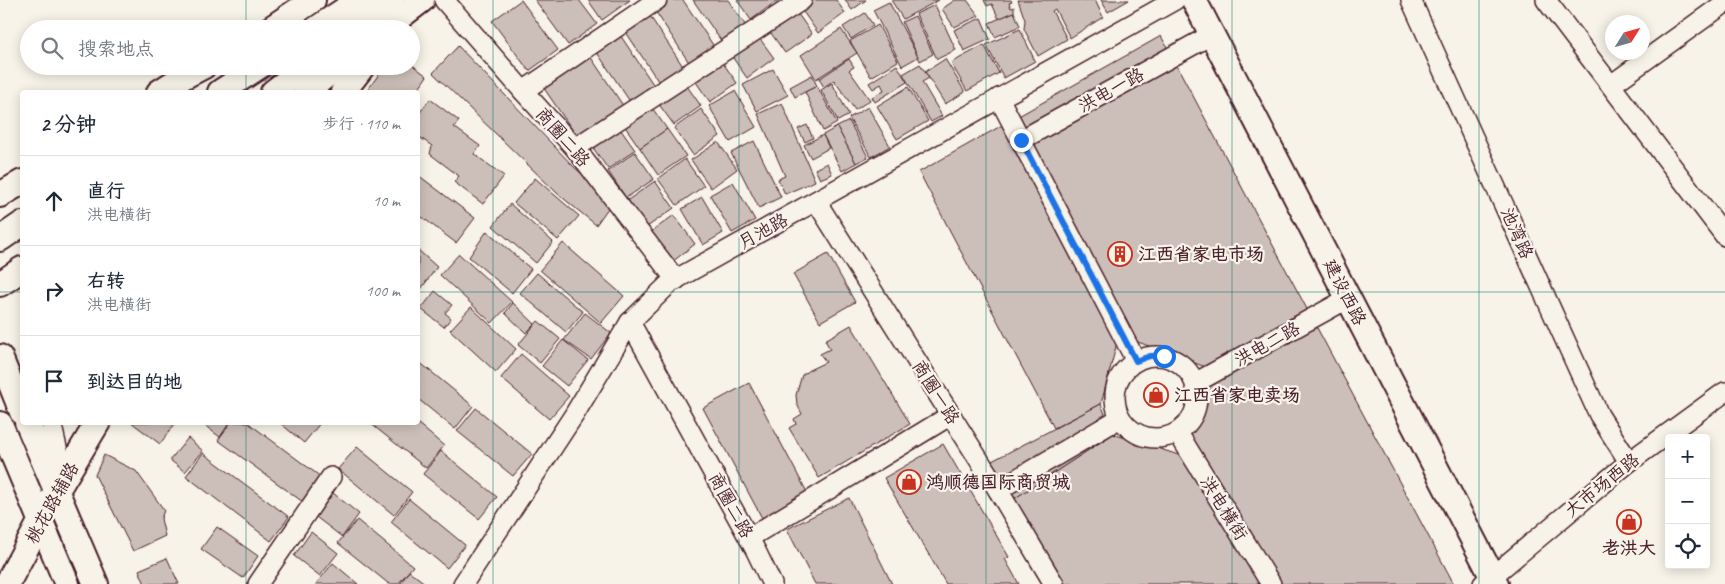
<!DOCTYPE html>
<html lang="zh">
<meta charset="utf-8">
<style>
:root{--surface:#fff;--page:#f2f2f3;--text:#1f2937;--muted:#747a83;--line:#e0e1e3}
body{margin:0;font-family:Caveat,"LXGW WenKai TC",sans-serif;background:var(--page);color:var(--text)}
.controls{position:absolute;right:15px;bottom:15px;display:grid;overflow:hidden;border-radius:5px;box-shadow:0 2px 12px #0003}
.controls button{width:45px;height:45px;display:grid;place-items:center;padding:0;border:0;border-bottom:1px solid var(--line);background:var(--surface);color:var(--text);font:25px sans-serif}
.compass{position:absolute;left:1605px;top:15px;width:45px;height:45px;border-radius:50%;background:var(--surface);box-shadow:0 2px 12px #0003;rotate:53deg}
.stop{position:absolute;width:15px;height:15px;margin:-11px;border:4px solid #1a73e8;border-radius:50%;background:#fff}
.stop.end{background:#1a73e8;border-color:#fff;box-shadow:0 1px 5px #0008}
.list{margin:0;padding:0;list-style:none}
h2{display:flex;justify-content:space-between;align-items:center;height:65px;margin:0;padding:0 20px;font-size:21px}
h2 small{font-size:16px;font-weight:400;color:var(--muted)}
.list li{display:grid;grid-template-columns:32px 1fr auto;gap:15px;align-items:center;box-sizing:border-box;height:90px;padding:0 20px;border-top:1px solid var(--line)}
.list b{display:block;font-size:19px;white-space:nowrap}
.list p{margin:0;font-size:16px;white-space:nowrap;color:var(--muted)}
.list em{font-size:16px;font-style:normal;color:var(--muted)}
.icon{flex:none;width:28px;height:28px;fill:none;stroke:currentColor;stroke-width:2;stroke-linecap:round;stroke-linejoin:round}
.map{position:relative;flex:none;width:1725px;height:584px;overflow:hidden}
.search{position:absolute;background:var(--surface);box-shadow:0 2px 12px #0003;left:20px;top:20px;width:400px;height:55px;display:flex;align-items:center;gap:12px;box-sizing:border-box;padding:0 18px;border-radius:28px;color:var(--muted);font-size:19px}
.panel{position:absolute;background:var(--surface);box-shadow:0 2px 12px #0003;left:20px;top:90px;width:400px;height:335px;border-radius:5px}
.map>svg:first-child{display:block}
.building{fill:#ccbfb9;stroke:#4a1f2b}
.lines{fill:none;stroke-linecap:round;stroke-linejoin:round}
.minor-casing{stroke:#4a1f2b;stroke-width:22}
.major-casing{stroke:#4a1f2b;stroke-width:28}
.minor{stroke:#f7f3e8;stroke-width:19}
.major{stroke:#f7f3e8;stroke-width:24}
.route{stroke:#1a73e8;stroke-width:6}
.grid{fill:none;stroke:#0f766e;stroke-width:1;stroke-opacity:0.55}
.labels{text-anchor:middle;stroke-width:4.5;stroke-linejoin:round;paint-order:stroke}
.street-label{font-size:18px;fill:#4a1f2b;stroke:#f7f3e8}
.poi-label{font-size:18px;font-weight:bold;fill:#4a1f2b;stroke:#f7f3e8;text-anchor:start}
</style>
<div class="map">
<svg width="1725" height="584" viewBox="0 0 1725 584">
<rect width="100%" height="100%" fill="#f7f3e8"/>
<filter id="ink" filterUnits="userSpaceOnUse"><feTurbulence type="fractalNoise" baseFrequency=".02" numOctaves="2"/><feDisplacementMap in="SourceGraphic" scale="10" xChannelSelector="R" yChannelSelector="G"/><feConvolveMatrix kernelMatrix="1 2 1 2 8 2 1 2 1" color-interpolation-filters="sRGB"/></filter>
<g filter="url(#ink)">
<g class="building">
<polygon points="521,0 558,50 529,71 492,21"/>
<polygon points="535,0 579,0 597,24 568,45"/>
<polygon points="588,0 630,0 602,20"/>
<polygon points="667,0 683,0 715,48 690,64 654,9"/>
<polygon points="693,0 728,0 746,26 722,42"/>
<polygon points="737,0 778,0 751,20"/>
<polygon points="807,0 836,0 845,13 818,33 799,6"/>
<polygon points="845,0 866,0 852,10"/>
<polygon points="891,0 939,0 903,19"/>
<polygon points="955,0 967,0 979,16 954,27 942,9"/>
<polygon points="984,0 1011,0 1012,2 1009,3 1011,8 1014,7 1014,12 999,19 992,4 987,6"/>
<polygon points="1018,0 1095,0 1103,17 1070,38 1055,9 1052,11 1067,39 1038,56 1024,29 1025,20"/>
<polygon points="1101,0 1129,0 1108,12"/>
<polygon points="889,2 918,57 902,66 873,10"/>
<polygon points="935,5 956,50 937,59 916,14"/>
<polygon points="793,7 812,34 785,53 766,26"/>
<polygon points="1014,12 1020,26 995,37 989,23"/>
<polygon points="648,13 684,68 660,84 624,29"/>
<polygon points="865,13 873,25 851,39 843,27"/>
<polygon points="915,16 933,54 920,61 902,22"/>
<polygon points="981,18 990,39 964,51 954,30"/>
<polygon points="878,25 898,61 871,77 850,41"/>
<polygon points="841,29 857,53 816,79 801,55"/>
<polygon points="1020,29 1035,61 1004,78 986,45"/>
<polygon points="618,32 655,87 631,103 594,48"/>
<polygon points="755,32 774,58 747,78 728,51"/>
<polygon points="1161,36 1454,584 1062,584 1009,502 1113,434 1182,456 1211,369 1119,335 1101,404 1054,428 919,172"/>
<polygon points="984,45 999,73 967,91 951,63"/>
<polygon points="458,46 574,167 613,201 596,225 557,193 433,73"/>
<polygon points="588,53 624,107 578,138 541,84"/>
<polygon points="718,56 737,83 710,102 691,75"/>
<polygon points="849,59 854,67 849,70 870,100 855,110 834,80 824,87 819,79"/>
<polygon points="945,59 965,92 945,104 925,72"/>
<polygon points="411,64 427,76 416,92 366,92 385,66 411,66"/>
<polygon points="920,64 929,78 922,82 942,116 931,122 903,74"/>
<polygon points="897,65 907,82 875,102 872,97 884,90 881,84 873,89 869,83"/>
<polygon points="773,69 788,95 757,111 743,85"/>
<polygon points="812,75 817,86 795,97 790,87"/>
<polygon points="682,79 701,106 674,125 655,99"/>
<polygon points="832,83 849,115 838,121 821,90"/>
<polygon points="817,86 837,123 823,131 805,92"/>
<polygon points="908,87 928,121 897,139 877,106"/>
<polygon points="735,91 756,127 730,142 709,106"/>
<polygon points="430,99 459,121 454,127 480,146 474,154 504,176 483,204 454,182 459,176 430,154 432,146 418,136 418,115"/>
<polygon points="648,102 667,129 640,148 621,121"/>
<polygon points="782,103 815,181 785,194 778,179 785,176 758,114"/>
<polygon points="868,107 890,146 871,157 849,118"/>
<polygon points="701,109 720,136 693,155 674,128"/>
<polygon points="849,121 868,157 856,163 837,127"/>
<polygon points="616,123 635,150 608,169 589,142"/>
<polygon points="807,125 813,138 805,142 798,129"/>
<polygon points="837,127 856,163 842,171 823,135"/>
<polygon points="667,129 686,156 658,175 640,148"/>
<polygon points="823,135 829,148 811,158 804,145"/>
<polygon points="754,141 781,197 759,208 731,153"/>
<polygon points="718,142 737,169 711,188 691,160"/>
<polygon points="635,152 654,179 626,198 608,171"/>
<polygon points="685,159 704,186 677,205 658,179"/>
<polygon points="827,163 832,174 820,179 815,169"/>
<polygon points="418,175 475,218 456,243 418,214"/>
<polygon points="535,178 579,216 558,240 514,203"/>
<polygon points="655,181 674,208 647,227 628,200"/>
<polygon points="733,182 755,220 732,233 710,195"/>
<polygon points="702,197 723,233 703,245 682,209"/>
<polygon points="510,204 553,242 536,263 493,226"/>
<polygon points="674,215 695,244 672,262 650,233"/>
<polygon points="487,231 531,269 512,293 469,257"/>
<polygon points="563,243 624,296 601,323 540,270"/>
<polygon points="418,250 437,267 421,289 418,286"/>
<polygon points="459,254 512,302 492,323 440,275"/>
<polygon points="828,254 855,302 820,322 793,274"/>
<polygon points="537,273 583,312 566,332 520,293"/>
<polygon points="435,291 452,305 445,313 451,318 444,327 421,309"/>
<polygon points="513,303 535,324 526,333 505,313"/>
<polygon points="471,307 516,349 496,372 450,330"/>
<polygon points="585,313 611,333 591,359 564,340"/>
<polygon points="538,321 560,339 540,363 518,345"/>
<polygon points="851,325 910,424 819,478 789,428 796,424 794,419 802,414 797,404 796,395 802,375 809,370 826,362 820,354 830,349 825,340"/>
<polygon points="563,340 588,360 567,386 542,366"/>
<polygon points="521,354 569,396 549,419 501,378"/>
<polygon points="418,361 473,406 455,429 418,399"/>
<polygon points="749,383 808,494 762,518 703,408"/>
<polygon points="1101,404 1113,434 1009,502 990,462"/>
<polygon points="476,408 532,454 513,476 457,431"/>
<polygon points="131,422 176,422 160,444"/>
<polygon points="200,422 230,422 220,437"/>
<polygon points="231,422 247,422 321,477 303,502 218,440"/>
<polygon points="279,422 321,422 304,443"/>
<polygon points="416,422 444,446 426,468 370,423"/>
<polygon points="188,438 203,451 185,472 170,460"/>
<polygon points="943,444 1009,557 1005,559 1019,584 946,584 884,478"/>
<polygon points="357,447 412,492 394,515 338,469"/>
<polygon points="441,451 497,497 479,519 423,474"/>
<polygon points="203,453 289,517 271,541 186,476"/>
<polygon points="104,455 136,471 164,510 161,519 165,536 133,551 95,475"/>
<polygon points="333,493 359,514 342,537 316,517"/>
<polygon points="849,498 892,584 815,584 787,529"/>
<polygon points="409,499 465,545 447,568 391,522"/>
<polygon points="357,520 413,566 398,584 389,584 338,543"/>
<polygon points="217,527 258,556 243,578 201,549"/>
<polygon points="311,532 338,553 320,576 294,556"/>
<polygon points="167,558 179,584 145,584 139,570"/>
<polygon points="333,563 358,584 316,584"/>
<polygon points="409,571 426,584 400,584"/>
</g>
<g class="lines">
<defs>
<g id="minor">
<polyline points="444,0 523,91 575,148 676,280"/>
<polyline points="1411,0 1599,415 1629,462"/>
<polyline points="1546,0 1725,236"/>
<polyline points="1611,85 1725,3"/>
<polyline points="523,91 657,0"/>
<polyline points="999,98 1136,361"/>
<polyline points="1021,140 1202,40"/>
<polyline points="575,148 802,0"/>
<polyline points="816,201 998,490 1054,584"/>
<polyline points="630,322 756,551 772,584"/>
<circle cx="1156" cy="397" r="41"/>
<polyline points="1195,383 1338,304"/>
<polyline points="51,422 64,478"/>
<polyline points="1178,433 1271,584"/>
<polyline points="998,490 1120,418"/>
<polyline points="749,538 951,415"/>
<polyline points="258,584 331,477"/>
<polyline points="463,584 574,415 630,322 671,282 1175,0"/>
<polyline points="1483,584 1629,462 1725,392"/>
</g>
<g id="major">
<polyline points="1194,0 1496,584"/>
<polyline points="270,29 313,0"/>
<polyline points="316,29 359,0"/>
<polyline points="355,29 392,0"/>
<polyline points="384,29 422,0"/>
<polyline points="159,92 181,78 204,66"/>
<polyline points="220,92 260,66"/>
<polyline points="273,92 307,66"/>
<polyline points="306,92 338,66"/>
<polyline points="343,92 363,66"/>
<polyline points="0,195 22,182"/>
<polyline points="0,239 22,224"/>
<polyline points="0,284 22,269"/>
<polyline points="0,357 22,412"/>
<polyline points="27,422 96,584"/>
<polyline points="0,424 67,584"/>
<polyline points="7,584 56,492 98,422"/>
</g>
</defs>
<use href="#minor" class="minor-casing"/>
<use href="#major" class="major-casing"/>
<use href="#minor" class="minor"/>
<use href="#major" class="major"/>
</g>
</g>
<g class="lines" filter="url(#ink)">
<polyline class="route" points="1021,140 1136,361 1150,356 1164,356"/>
</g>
<path class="grid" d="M246 0V29M493 0V584M739 0V584M986 0V584M1232 0V584M1479 0V584M246 66V92M0 292H22M418 292H1725M246 422V584"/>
<defs>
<symbol id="building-ring" viewBox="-11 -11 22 22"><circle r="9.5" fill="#f7f3e8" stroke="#c8321e" stroke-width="1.5"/><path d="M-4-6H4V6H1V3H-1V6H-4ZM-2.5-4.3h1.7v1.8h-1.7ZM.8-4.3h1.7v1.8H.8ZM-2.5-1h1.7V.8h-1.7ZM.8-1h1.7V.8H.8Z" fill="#c8321e"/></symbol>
<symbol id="shop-ring" viewBox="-11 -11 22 22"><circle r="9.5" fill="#f7f3e8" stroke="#c8321e" stroke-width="1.5"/><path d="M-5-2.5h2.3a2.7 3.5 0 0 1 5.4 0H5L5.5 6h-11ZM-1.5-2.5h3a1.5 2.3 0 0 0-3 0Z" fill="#c8321e"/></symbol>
</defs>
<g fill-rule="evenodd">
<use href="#building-ring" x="1106" y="240" width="28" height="28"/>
<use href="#shop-ring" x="1142" y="381" width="28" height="28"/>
<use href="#shop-ring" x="895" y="468" width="28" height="28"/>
<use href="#shop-ring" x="1615" y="508" width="28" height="28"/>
</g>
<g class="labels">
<g class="street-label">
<text transform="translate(1111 90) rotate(-29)" y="6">洪电一路</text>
<text transform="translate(563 137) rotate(49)" y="6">商圈二路</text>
<text transform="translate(763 231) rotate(-29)" y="6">月池路</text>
<text transform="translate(1517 233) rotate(66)" y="6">池湾路</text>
<text transform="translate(1345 292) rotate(63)" y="6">建设西路</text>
<text transform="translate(1267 344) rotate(-29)" y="6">洪电二路</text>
<text transform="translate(936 392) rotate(58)" y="6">商圈一路</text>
<text transform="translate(1602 485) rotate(-39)" y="6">大市场西路</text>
<text transform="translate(52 503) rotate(-61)" y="6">桃花路辅路</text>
<text transform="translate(731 505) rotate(61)" y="6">商圈二路</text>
<text transform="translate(1224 508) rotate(58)" y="6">洪电横街</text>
</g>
<g class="poi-label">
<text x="1138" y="260">江西省家电市场</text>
<text x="1174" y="401">江西省家电卖场</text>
<text x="926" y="488">鸿顺德国际商贸城</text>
<text x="1629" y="554" text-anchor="middle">老洪大</text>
</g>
</g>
</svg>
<div class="controls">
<button>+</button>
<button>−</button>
<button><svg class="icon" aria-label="locate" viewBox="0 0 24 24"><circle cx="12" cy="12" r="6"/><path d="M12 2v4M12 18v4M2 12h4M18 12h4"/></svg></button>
</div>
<svg class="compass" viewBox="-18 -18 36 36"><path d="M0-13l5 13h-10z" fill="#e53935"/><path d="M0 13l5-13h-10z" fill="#747a83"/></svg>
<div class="stop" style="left:1164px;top:356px"></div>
<div class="stop end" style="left:1021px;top:140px"></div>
<div class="search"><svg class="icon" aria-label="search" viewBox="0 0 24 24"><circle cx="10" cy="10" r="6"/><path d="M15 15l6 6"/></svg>搜索地点</div>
<section class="panel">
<h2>2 分钟<small>步行 · 110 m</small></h2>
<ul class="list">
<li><svg class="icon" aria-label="ahead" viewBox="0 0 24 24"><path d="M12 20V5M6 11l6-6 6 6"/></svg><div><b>直行</b><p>洪电横街</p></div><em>10 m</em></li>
<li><svg class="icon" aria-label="right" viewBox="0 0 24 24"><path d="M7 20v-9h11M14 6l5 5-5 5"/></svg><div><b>右转</b><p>洪电横街</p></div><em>100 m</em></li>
<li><svg class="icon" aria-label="arrive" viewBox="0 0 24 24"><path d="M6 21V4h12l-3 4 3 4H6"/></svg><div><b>到达目的地</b></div></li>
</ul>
</section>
</div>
